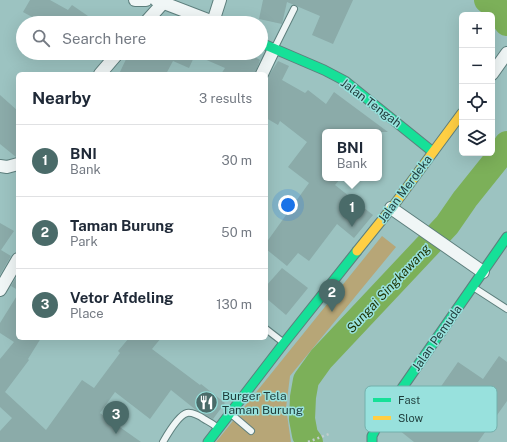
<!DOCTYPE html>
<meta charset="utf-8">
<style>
:root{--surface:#fff;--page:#f6f6f7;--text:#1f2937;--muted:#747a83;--line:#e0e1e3;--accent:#4a6b69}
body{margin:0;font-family:"Public Sans",sans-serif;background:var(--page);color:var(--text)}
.controls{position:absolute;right:12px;top:12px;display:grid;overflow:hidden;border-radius:6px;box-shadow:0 4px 16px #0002}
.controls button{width:36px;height:36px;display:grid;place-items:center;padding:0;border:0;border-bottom:1px solid var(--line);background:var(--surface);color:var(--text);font:20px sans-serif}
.you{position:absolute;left:288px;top:205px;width:14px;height:14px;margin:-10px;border:3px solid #fff;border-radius:50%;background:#1a73e8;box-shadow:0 0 0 6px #1a73e833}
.badge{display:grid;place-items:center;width:26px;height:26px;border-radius:50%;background:var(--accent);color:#fff;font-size:13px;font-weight:700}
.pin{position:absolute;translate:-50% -33px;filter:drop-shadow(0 1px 2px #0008)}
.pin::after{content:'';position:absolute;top:21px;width:14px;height:12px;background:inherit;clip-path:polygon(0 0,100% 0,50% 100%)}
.popup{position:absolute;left:322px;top:129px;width:60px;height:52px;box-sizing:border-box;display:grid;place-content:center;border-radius:6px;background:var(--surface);filter:drop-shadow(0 1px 3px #0005);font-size:13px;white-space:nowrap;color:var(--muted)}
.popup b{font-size:15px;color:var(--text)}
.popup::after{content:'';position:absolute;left:50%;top:100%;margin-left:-8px;border:8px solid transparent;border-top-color:var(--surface)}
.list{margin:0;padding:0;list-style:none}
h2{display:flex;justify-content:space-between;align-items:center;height:52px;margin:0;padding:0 16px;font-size:17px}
h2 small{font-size:13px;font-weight:400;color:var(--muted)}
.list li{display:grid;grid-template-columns:26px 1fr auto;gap:12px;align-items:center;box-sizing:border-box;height:72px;padding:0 16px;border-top:1px solid var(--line)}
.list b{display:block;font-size:15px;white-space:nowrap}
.list p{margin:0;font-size:13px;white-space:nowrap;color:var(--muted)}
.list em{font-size:13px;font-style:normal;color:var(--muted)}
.icon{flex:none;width:22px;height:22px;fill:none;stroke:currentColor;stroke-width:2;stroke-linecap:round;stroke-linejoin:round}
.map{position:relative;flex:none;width:507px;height:442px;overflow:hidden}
.search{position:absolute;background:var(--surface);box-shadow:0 4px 16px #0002;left:16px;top:16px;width:252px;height:44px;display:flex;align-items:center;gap:10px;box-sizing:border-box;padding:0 14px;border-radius:22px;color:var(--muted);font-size:15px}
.panel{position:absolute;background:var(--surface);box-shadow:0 4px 16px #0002;left:16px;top:72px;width:252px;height:268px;border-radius:6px}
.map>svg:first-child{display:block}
.green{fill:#b7a677}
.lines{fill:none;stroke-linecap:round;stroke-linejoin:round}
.river{stroke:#7cb059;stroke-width:26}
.building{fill:#8baba9}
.lane-casing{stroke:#5d7f7d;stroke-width:8}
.street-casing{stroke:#5d7f7d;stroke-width:14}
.fast-casing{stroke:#5d7f7d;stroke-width:11}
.slow-casing{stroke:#5d7f7d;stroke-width:11}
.path{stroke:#c1cece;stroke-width:2.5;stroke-dasharray:2 3;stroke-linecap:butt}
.lane{stroke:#f0f6f6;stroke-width:6}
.street{stroke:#f0f6f6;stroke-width:12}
.fast{stroke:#16e098;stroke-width:9}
.slow{stroke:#ffcf43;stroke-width:9}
.labels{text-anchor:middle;stroke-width:3;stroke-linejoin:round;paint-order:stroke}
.street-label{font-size:12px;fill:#1e3c3a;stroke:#98e1dd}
.poi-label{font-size:12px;fill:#1e3c3a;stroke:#98e1dd;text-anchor:start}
.water-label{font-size:13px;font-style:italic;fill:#1e3403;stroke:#98e1dd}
.key{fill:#98e1dd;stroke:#73b0ac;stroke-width:1}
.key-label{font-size:11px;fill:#1e3c3a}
</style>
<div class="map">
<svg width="507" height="442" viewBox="0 0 507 442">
<rect width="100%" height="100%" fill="#9cc3c1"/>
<polygon class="green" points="382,236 396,247 290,376 286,408 291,442 216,442"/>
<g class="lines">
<g class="river">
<polyline points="487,0 495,6 507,23"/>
<polyline points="310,442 305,435 302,419 303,397 306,380 321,359 447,225 465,199 497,159 507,144"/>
</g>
</g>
<g class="building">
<polygon points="30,0 50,0 68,10 72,5 88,16 83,23 43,23 23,12"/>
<polygon points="263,0 353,0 333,44 312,35 320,16 287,2 282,24 259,19"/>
<polygon points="129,53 143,60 147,53 248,53 260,60 255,74 221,74 225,68 195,55 189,68 173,61 166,74 119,74"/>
<polygon points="278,61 289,66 282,80 305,93 308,90 326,104 334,92 388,132 325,132 325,178 341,178 335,185 373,215 354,238 337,224 309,261 298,253 287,266 266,249 266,243 309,183 288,167 307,142 280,121 278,125 266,118 266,80"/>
<polygon points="0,95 18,111 18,157 16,157 0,144"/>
<polygon points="0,223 14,231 1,250 11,256 0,275"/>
<polygon points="282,268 308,288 286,315 266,298 266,286"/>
<polygon points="18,274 18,290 11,286"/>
<polygon points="18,294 18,338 41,338 28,359 29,360 5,392 46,430 82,380 94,388 120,353 118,351 129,338 161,338 152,349 200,385 201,384 225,403 213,419 196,410 171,390 150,419 115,392 100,413 141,442 0,442 0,431 12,418 0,407 0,359 14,342 0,333 0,323"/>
<polygon points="499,356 507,362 507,401 478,442 414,442 394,426 405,412 417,421 458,362 483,379"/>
</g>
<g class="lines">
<defs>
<g id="lane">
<polyline points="275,47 294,9"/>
<polyline points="473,287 507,309"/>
<polyline points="266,329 284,343"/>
<polyline points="231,414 251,431"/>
<path d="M163 442C167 435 179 415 187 413 192 412 200 416 204 419 209 422 214 424 217 428"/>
</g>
<g id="street">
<polyline points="135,0 146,0"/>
<polyline points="156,0 216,23"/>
<polyline points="213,22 220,0"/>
<polyline points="145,23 163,3"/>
<polyline points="100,74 118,53"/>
<polyline points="262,74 274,49"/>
<polyline points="492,74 507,53"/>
<polyline points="0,166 7,167 18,164"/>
<polyline points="391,208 483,272"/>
<polyline points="0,290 18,259"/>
</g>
<g id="fast">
<polyline points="261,43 324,70 345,81 433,152"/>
<polyline points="208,442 284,343 357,251"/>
<polyline points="372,442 372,436 382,417 507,237"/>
</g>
<polyline id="slow" points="357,251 394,205 462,113"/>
</defs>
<use href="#lane" class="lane-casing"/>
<use href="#street" class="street-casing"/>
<use href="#fast" class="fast-casing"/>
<use href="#slow" class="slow-casing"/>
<polyline class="path" points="308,442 329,434"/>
<use href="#lane" class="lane"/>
<use href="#street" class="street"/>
<use href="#fast" class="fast"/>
<use href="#slow" class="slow"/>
</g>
<defs>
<symbol id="restaurant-disc" viewBox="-11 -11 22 22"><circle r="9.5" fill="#4a6b69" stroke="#98e1dd"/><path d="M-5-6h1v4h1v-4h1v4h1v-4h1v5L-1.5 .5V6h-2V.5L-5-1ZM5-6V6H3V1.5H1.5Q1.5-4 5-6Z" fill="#fff"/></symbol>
</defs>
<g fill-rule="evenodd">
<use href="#restaurant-disc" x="194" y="390" width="25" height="25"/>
</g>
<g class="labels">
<g class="street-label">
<text transform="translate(371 103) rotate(37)" y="4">Jalan Tengah</text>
<text transform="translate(405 189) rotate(-53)" y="4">Jalan Merdeka</text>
<text transform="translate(437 338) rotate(-55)" y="4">Jalan Pemuda</text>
</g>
<g class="poi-label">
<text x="222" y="400">Burger Tela<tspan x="222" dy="14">Taman Burung</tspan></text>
</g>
<g class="water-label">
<text transform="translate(388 288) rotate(-47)" y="5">Sungai Singkawang</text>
</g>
</g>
<rect x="365" y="386" width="132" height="46" rx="6" class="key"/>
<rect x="373" y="398" width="18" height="4" fill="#16e098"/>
<rect x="373" y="416" width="18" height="4" fill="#ffcf43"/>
<g class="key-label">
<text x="398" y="404">Fast</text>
<text x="398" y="422">Slow</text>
</g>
</svg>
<div class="controls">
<button>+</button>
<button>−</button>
<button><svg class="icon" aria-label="locate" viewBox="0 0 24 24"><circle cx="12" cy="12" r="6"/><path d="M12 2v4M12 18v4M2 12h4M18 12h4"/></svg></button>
<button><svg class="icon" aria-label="layers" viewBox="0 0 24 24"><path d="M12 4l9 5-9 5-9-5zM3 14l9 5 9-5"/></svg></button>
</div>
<div class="you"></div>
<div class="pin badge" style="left:352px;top:227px">1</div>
<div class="popup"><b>BNI</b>Bank</div>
<div class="pin badge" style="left:332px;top:312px">2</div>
<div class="pin badge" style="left:116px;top:434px">3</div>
<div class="search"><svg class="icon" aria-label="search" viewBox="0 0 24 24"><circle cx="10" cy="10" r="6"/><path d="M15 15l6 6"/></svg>Search here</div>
<section class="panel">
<h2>Nearby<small>3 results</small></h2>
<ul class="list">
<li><span class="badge">1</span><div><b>BNI</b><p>Bank</p></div><em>30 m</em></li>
<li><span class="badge">2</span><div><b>Taman Burung</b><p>Park</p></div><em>50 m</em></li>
<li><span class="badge">3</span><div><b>Vetor Afdeling</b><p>Place</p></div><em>130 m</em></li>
</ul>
</section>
</div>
